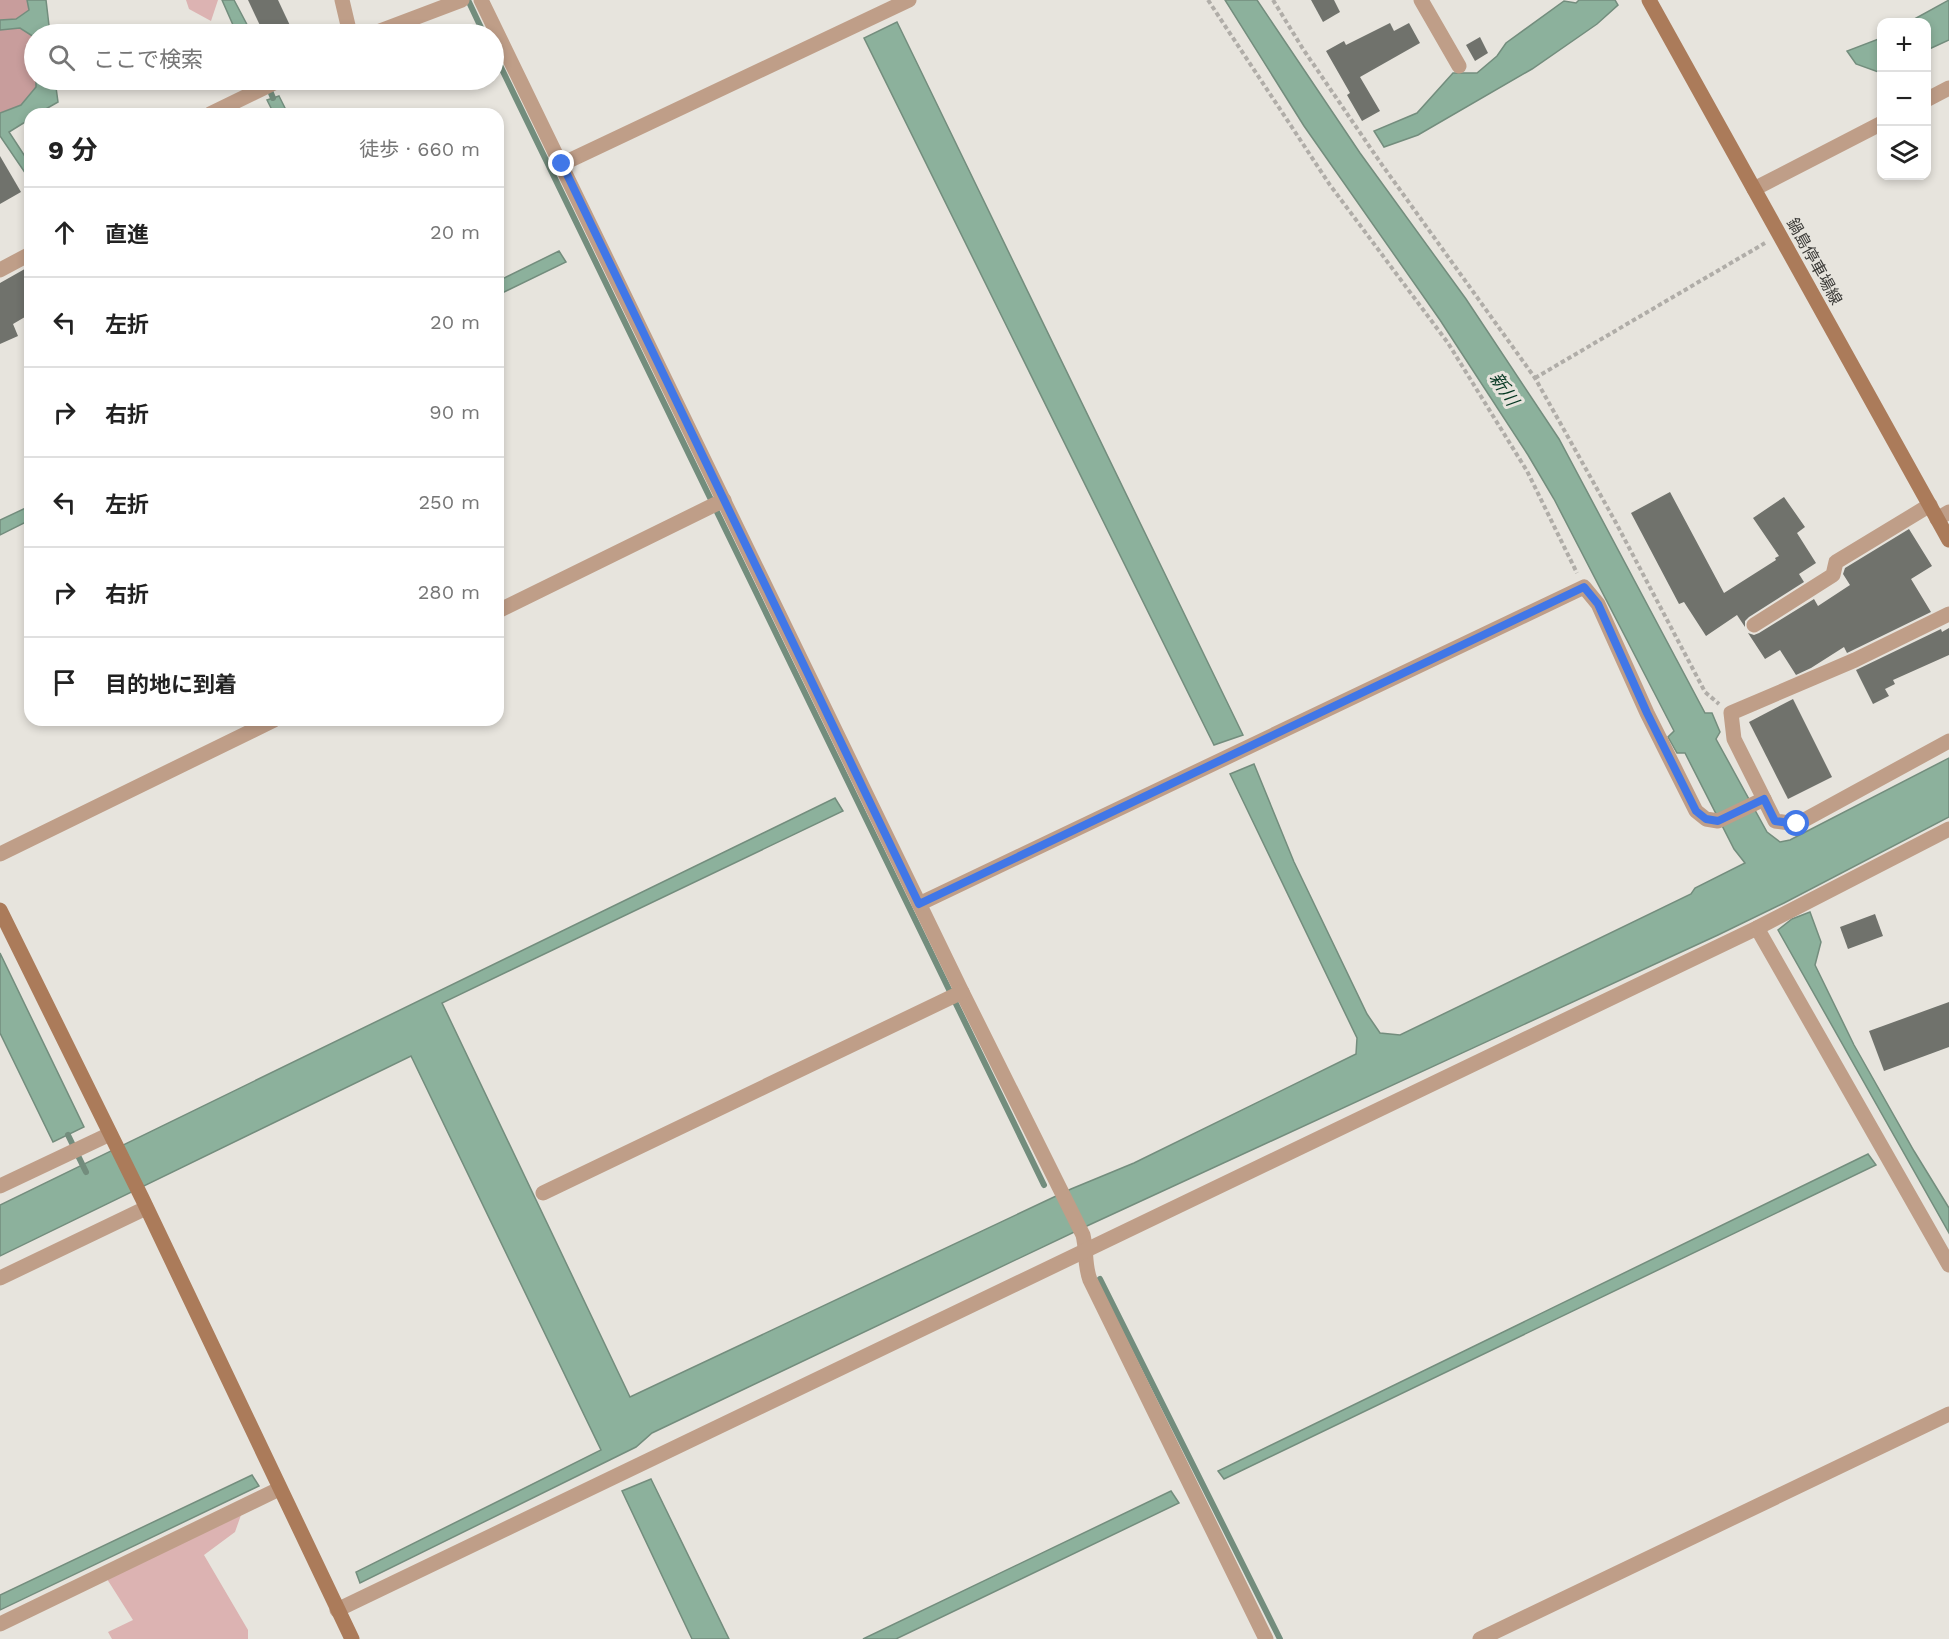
<!DOCTYPE html>
<html lang="ja">
<meta charset="utf-8">
<style>
:root{--surface:#fff;--page:#f6f6f6;--text:#222;--muted:#767676;--line:#e0e0e0}
body{margin:0;font-family:"Work Sans","Noto Sans JP",sans-serif;background:var(--page);color:var(--text)}
.controls{position:absolute;right:18px;top:18px;display:grid;overflow:hidden;border-radius:12px;box-shadow:0 3px 9px #0003}
.controls button{width:54px;height:54px;display:grid;place-items:center;padding:0;border:0;border-bottom:2px solid var(--line);background:var(--surface);color:var(--text);font:30px sans-serif}
.stop{position:absolute;width:18px;height:18px;margin:-14px;border:4px solid #4177e7;border-radius:50%;background:#fff}
.stop.end{background:#4177e7;border-color:#fff;box-shadow:0 2px 6px #0008}
.list{margin:0;padding:0;list-style:none}
h2{display:flex;justify-content:space-between;align-items:center;height:78px;margin:0;padding:0 24px;font-size:26px}
h2 small{font-size:20px;font-weight:400;color:var(--muted)}
.list li{display:grid;grid-template-columns:39px 1fr auto;gap:18px;align-items:center;box-sizing:border-box;height:90px;padding:0 24px;border-top:2px solid var(--line)}
.list b{display:block;font-size:22px;white-space:nowrap}
.list em{font-size:20px;font-style:normal;color:var(--muted)}
.icon{flex:none;width:33px;height:33px;fill:none;stroke:currentColor;stroke-width:2;stroke-linecap:round;stroke-linejoin:round}
.map{position:relative;flex:none;width:1949px;height:1639px;overflow:hidden}
.search{position:absolute;background:var(--surface);box-shadow:0 3px 9px #0003;left:24px;top:24px;width:480px;height:66px;display:flex;align-items:center;gap:15px;box-sizing:border-box;padding:0 21px;border-radius:33px;color:var(--muted);font-size:22px}
.panel{position:absolute;background:var(--surface);box-shadow:0 3px 9px #0003;left:24px;top:108px;width:480px;height:618px;border-radius:18px}
.map>svg:first-child{display:block}
.green{fill:#dcb3b2}
.forest{fill:#c89d9c}
.water{fill:#8cb19c;stroke:#738d7d;stroke-width:1.5}
.lines{fill:none;stroke-linecap:round;stroke-linejoin:round}
.stream{stroke:#738d7d;stroke-width:6}
.building{fill:#70726c}
.path{stroke:#b0ada8;stroke-width:4;stroke-dasharray:4.5 3;stroke-linecap:butt}
.street{stroke:#bf9e88;stroke-width:15}
.secondary{stroke:#ab7b5a;stroke-width:15}
.route{stroke:#4177e7;stroke-width:8}
.labels{text-anchor:middle;stroke-width:6;stroke-linejoin:round;paint-order:stroke}
.street-label{font-size:16px;fill:#3a3936;stroke:#e7e4dd}
.water-label{font-size:18px;font-style:italic;fill:#043721;stroke:#e7e4dd}
</style>
<div class="map">
<svg width="1949" height="1639" viewBox="0 0 1949 1639">
<rect width="100%" height="100%" fill="#e7e4dd"/>
<g class="green">
<polygon points="186,0 218,0 211,21 189,9"/>
<polygon points="241,1515 235,1532 204,1555 248,1630 248,1639 112,1639 108,1632 133,1620 107,1579"/>
</g>
<polygon class="forest" points="0,0 27,0 29,10 20,28 34,37 34,80 36,80 37,87 21,105 0,113"/>
<g class="water">
<polygon points="27,0 46,0 50,34 34,34 34,51 34,37 20,28 0,30 0,20 16,19 29,10"/>
<polygon points="222,0 234,0 252,34 237,34"/>
<polygon points="1225,0 1257,0 1360,153 1466,299 1559,439 1705,713 1712,713 1720,732 1716,739 1767,832 1780,842 1790,840 1949,758 1949,817 1784,903 1718,935 1089,1225 652,1433 636,1447 360,1583 356,1572 601,1450 411,1056 0,1256 0,1205 835,798 843,811 442,1003 630,1397 1071,1189 1134,1163 1356,1054 1357,1038 1230,774 1254,764 1294,862 1367,1014 1380,1033 1400,1035 1691,894 1695,888 1745,863 1734,849 1685,753 1677,753 1668,737 1674,731 1554,499 1528,455 1440,320 1304,126"/>
<polygon points="1579,0 1615,0 1618,5 1597,24 1532,69 1418,135 1384,147 1374,131 1417,113 1453,73 1477,73 1497,56 1506,43 1564,1 1576,3"/>
<polygon points="1949,0 1949,40 1927,50 1926,22 1909,22"/>
<polygon points="897,22 1243,735 1214,745 864,38"/>
<polygon points="1881,38 1881,73 1856,64 1847,51"/>
<polygon points="36,80 55,80 58,102 37,114 30,114 30,119 9,132 30,164 30,180 0,136 0,113 21,105 36,87"/>
<polygon points="279,96 288,114 274,114 267,100"/>
<polygon points="559,251 566,262 498,295 498,281"/>
<polygon points="30,506 30,520 0,535 0,520"/>
<polygon points="1810,912 1821,942 1815,965 1854,1045 1914,1151 1949,1208 1949,1233 1778,930 1792,919"/>
<polygon points="0,953 84,1127 53,1142 0,1033"/>
<polygon points="1868,1154 1876,1165 1224,1479 1218,1471"/>
<polygon points="252,1475 259,1486 0,1610 0,1595"/>
<polygon points="651,1479 729,1639 692,1639 622,1491"/>
<polygon points="1171,1491 1179,1503 896,1639 863,1639"/>
</g>
<g class="lines">
<g class="stream">
<polyline points="468,0 484,34"/>
<polyline points="494,53 1044,1185"/>
<polyline points="268,86 273,98"/>
<polyline points="68,1135 86,1172"/>
<polyline points="1100,1279 1280,1639"/>
</g>
</g>
<g class="building">
<polygon points="248,0 278,0 294,34 264,34"/>
<polygon points="1311,0 1334,0 1340,12 1323,22"/>
<polygon points="1390,23 1394,31 1409,23 1420,43 1360,77 1380,111 1362,121 1347,95 1350,93 1326,51 1344,41 1346,45"/>
<polygon points="1480,37 1488,53 1475,61 1466,45"/>
<polygon points="0,156 21,192 0,204"/>
<polygon points="30,266 30,314 13,324 18,336 0,344 0,283"/>
<polygon points="1670,492 1724,593 1776,560 1775,558 1779,556 1753,518 1784,497 1805,527 1797,533 1816,563 1799,574 1804,582 1749,617 1745,621 1745,627 1737,615 1706,636 1684,602 1679,604 1631,513"/>
<polygon points="1909,529 1932,566 1911,579 1931,612 1847,653 1844,647 1811,668 1796,675 1780,650 1765,659 1748,633 1754,635 1759,633 1814,599 1818,606 1850,585 1843,574 1845,568"/>
<polygon points="1949,628 1949,655 1893,680 1895,684 1885,689 1889,696 1873,704 1856,670 1941,629 1942,632"/>
<polygon points="1793,699 1832,777 1788,799 1749,722"/>
<polygon points="1875,914 1883,936 1848,949 1840,927"/>
<polygon points="1949,1002 1949,1047 1884,1071 1869,1031"/>
</g>
<g class="lines">
<g class="path">
<polyline points="1208,0 1330,185 1448,343 1527,471 1577,573"/>
<polyline points="1273,0 1303,49 1380,162 1535,378 1615,521 1705,692 1719,704"/>
<polyline points="1535,378 1765,243"/>
</g>
<g class="street">
<polyline points="342,0 350,34"/>
<path d="M481 0 962 992 1083 1235C1087 1251 1084 1264 1090 1280L1266 1639"/>
<polyline points="1421,0 1459,66"/>
<polyline points="372,34 462,0"/>
<polyline points="1926,100 1949,88"/>
<polyline points="210,114 280,80"/>
<polyline points="562,164 909,0"/>
<polyline points="1754,189 1882,123"/>
<polyline points="0,270 30,254"/>
<polyline points="1937,519 1949,512"/>
<polyline points="498,611 724,500"/>
<polyline points="1949,614 1855,660 1731,713 1734,739 1775,821 1797,824 1949,741"/>
<polyline points="1754,625 1833,575 1836,562 1930,505"/>
<polyline points="0,854 274,720"/>
<polyline points="919,904 1584,587 1598,604 1647,713 1696,811 1706,819 1718,821 1764,799"/>
<polyline points="1757,928 1949,1265"/>
<polyline points="0,1186 110,1134"/>
<polyline points="543,1193 962,992"/>
<polyline points="0,1278 146,1208"/>
<polyline points="337,1610 1757,928 1949,829"/>
<polyline points="0,1624 279,1489"/>
<polyline points="1480,1639 1949,1414"/>
</g>
<g class="secondary">
<polyline points="1649,0 1949,540"/>
<polyline points="0,910 142,1198 352,1639"/>
</g>
</g>
<g class="lines">
<polyline class="route" points="562,164 919,904 1584,587 1598,604 1647,713 1696,811 1706,819 1718,821 1764,799 1775,821 1797,824"/>
</g>
<g class="labels">
<g class="street-label">
<text transform="translate(1815 261) rotate(61)" y="6">鍋島停車場線</text>
</g>
<g class="water-label">
<text transform="translate(1504 389) rotate(56)" y="6">新川</text>
</g>
</g>
</svg>
<div class="controls">
<button>+</button>
<button>−</button>
<button><svg class="icon" aria-label="layers" viewBox="0 0 24 24"><path d="M12 4l9 5-9 5-9-5zM3 14l9 5 9-5"/></svg></button>
</div>
<div class="stop" style="left:1797px;top:824px"></div>
<div class="stop end" style="left:562px;top:164px"></div>
<div class="search"><svg class="icon" aria-label="search" viewBox="0 0 24 24"><circle cx="10" cy="10" r="6"/><path d="M15 15l6 6"/></svg>ここで検索</div>
<section class="panel">
<h2>9 分<small>徒歩 · 660 m</small></h2>
<ul class="list">
<li><svg class="icon" aria-label="ahead" viewBox="0 0 24 24"><path d="M12 20V5M6 11l6-6 6 6"/></svg><div><b>直進</b></div><em>20 m</em></li>
<li><svg class="icon" aria-label="left" viewBox="0 0 24 24"><path d="M17 20v-9H6M10 6l-5 5 5 5"/></svg><div><b>左折</b></div><em>20 m</em></li>
<li><svg class="icon" aria-label="right" viewBox="0 0 24 24"><path d="M7 20v-9h11M14 6l5 5-5 5"/></svg><div><b>右折</b></div><em>90 m</em></li>
<li><svg class="icon" aria-label="left" viewBox="0 0 24 24"><path d="M17 20v-9H6M10 6l-5 5 5 5"/></svg><div><b>左折</b></div><em>250 m</em></li>
<li><svg class="icon" aria-label="right" viewBox="0 0 24 24"><path d="M7 20v-9h11M14 6l5 5-5 5"/></svg><div><b>右折</b></div><em>280 m</em></li>
<li><svg class="icon" aria-label="arrive" viewBox="0 0 24 24"><path d="M6 21V4h12l-3 4 3 4H6"/></svg><div><b>目的地に到着</b></div></li>
</ul>
</section>
</div>
